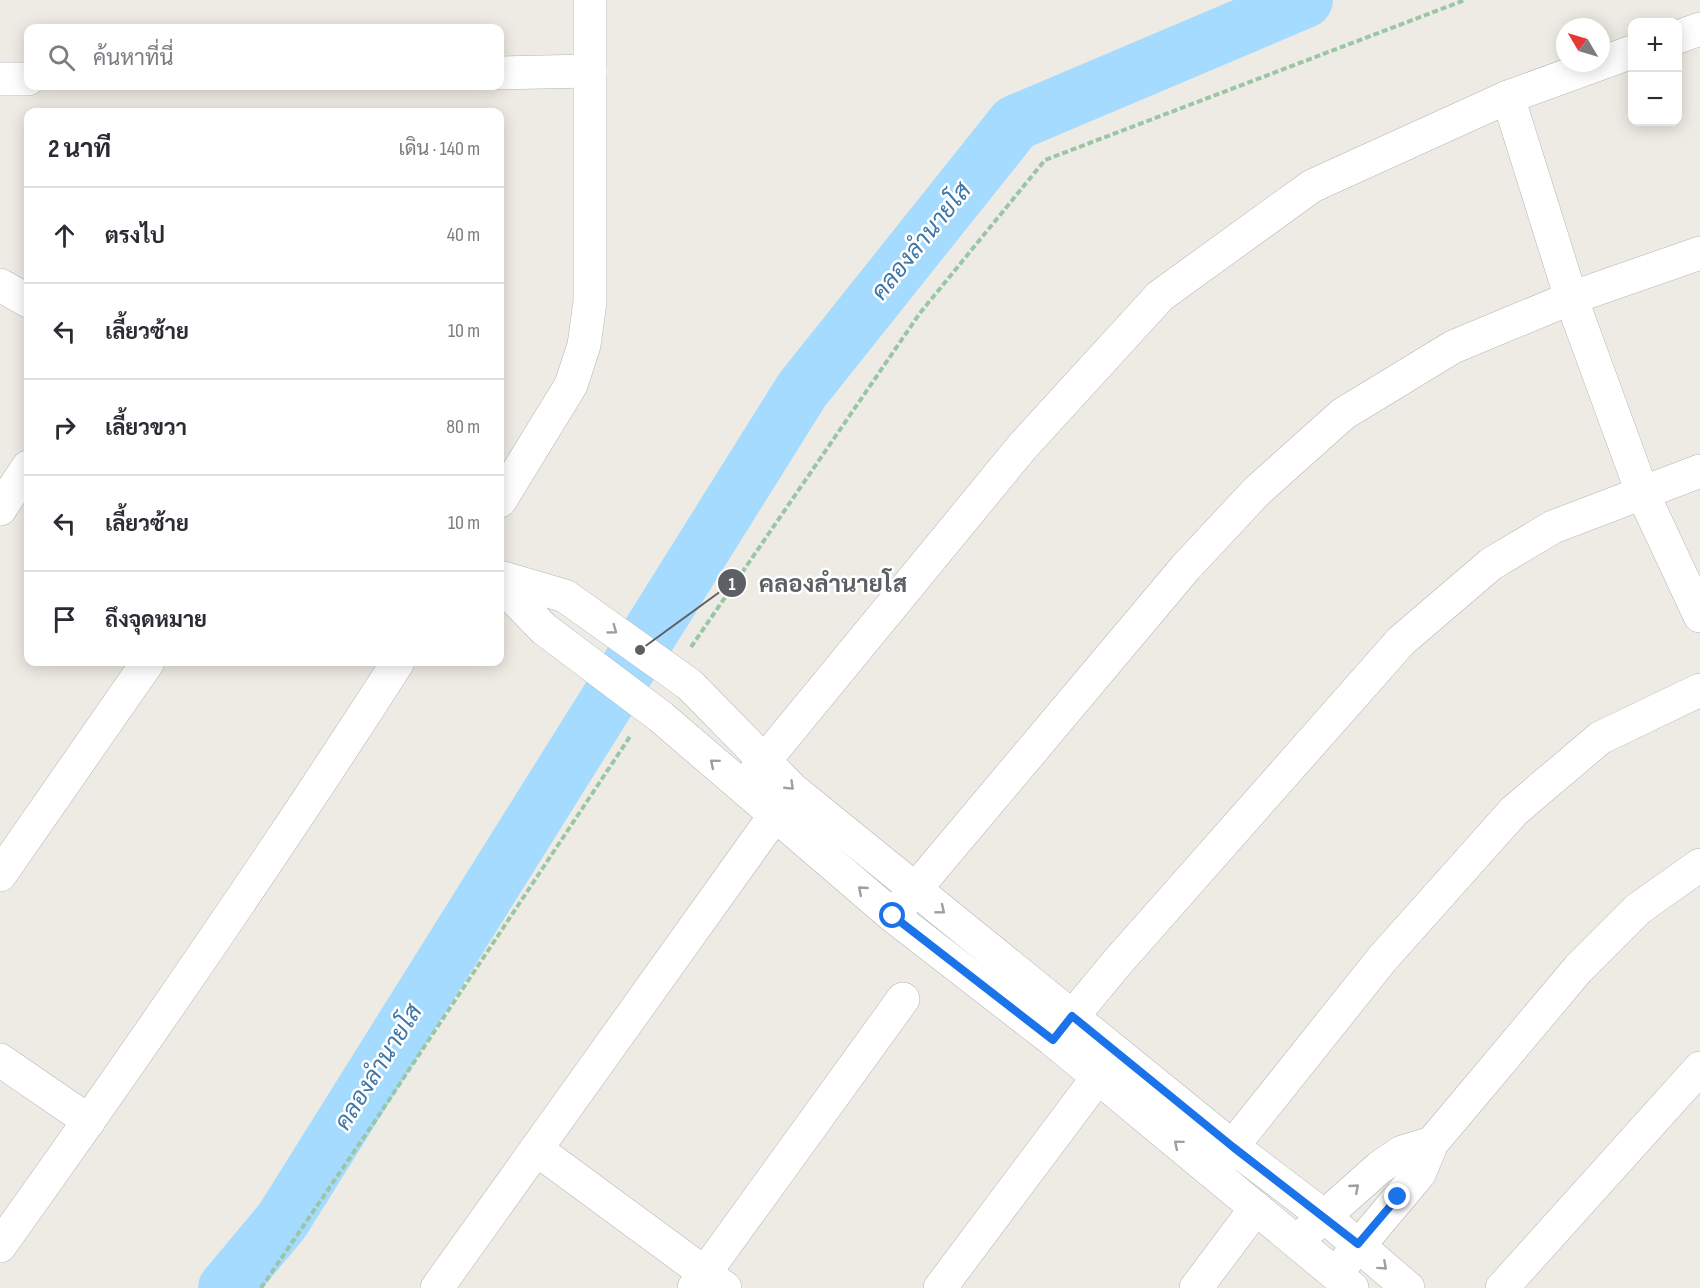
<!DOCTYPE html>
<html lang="th">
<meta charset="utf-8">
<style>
:root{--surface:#fff;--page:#f7f7f7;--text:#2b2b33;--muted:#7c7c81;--line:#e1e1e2}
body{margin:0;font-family:"Sofia Sans Condensed",Sarabun,sans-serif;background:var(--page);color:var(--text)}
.controls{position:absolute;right:18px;top:18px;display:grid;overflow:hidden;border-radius:12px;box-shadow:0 3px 15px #0003}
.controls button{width:54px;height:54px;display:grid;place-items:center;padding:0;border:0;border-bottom:2px solid var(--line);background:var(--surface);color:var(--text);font:30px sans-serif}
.compass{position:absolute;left:1556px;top:18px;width:54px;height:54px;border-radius:50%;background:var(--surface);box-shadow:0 3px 15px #0003;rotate:308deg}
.stop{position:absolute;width:18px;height:18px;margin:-14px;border:4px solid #1a73e8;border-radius:50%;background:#fff}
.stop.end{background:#1a73e8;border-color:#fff;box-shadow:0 2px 6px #0008}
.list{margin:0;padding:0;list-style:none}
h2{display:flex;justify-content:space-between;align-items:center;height:78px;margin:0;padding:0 24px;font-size:26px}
h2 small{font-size:20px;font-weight:400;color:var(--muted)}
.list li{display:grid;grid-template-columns:39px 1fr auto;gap:18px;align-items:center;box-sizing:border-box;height:96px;padding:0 24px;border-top:2px solid var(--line)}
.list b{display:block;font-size:22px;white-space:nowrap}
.list em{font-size:20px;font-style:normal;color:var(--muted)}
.icon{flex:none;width:33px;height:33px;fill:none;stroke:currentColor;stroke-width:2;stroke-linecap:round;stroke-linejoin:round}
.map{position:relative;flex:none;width:1700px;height:1288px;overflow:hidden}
.search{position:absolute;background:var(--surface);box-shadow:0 3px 15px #0003;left:24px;top:24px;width:480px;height:66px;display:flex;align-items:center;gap:15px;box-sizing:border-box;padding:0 21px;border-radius:12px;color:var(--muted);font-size:22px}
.panel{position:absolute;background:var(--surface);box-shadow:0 3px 15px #0003;left:24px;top:108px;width:480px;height:558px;border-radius:12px}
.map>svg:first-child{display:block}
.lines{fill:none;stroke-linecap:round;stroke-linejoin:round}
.river{stroke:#a4dbfe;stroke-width:56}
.minor-casing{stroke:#b1b5b9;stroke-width:34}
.path{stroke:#99c6a4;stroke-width:4;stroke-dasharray:6 3;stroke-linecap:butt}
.minor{stroke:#fff;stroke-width:33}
.oneway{stroke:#9da0a2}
.route{stroke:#1a73e8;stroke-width:8}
.labels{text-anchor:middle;stroke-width:5;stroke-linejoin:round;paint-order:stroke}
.water-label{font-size:24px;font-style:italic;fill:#3e76a7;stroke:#fff}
.leader{fill:none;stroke:#5c6064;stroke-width:2}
.callout-dot{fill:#5c6064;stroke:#fff;stroke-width:2}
.mark-label{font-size:18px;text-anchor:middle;font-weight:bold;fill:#fff}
.callout-label{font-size:24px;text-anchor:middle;font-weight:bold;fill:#5c6064;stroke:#fff;stroke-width:5;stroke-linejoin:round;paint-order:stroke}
</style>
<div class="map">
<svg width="1700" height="1288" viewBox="0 0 1700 1288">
<rect width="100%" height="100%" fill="#eeebe4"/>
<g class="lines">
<polyline class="river" points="226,1288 282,1221 802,390 1015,123 1305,0"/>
<defs>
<g id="minor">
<polyline points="1678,37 1700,29"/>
<polyline points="1632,52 1508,97 1571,298 1642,492 1700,616"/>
<polyline points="500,73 590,71"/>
<polyline points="0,79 28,79"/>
<polyline points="0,285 28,301"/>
<polyline points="500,501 571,385 584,345 590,302 590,0"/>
<polyline points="0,509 28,467"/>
<polyline points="500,577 565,596 690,685 792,789 1233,1147 1324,1216 1408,1288"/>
<polyline points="500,584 544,629 661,717 893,916 1053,1040 1352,1288"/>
<polyline points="752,776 1022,447 1160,296 1312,186 1508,97"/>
<polyline points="0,875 148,662"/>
<polyline points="902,905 1186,567 1257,491 1343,414 1453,347 1571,298 1700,253"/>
<polyline points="1059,1033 1115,965 1401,641 1491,564 1553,527 1700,471"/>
<polyline points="0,1060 89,1121"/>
<polyline points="536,1149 725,1288"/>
<polyline points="1220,1162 1382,959 1514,811 1600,738 1700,690"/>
<polyline points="1308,1231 1380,1167 1402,1152 1432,1143"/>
<path d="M0 1246C137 1054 271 860 398 662"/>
<polyline points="1346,1261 1419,1174 1432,1143 1578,969 1638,909 1700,865"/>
<polyline points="437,1288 775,815"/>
<polyline points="694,1288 903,999"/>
<polyline points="940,1288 1098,1077"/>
<polyline points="1196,1288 1256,1208"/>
<polyline points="1502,1288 1700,1068"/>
</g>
</defs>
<use href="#minor" class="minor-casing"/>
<g class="path">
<polyline points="691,647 920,313 1045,160 1465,0"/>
<polyline points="261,1288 379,1115 631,735"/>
</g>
<use href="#minor" class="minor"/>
</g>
<defs><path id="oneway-chevron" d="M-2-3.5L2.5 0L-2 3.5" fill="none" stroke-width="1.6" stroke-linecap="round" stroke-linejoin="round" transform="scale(1.5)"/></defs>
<g class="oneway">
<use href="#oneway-chevron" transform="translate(613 630) rotate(36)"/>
<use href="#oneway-chevron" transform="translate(714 763) rotate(-140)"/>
<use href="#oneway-chevron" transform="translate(790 786) rotate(44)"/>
<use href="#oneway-chevron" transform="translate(862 890) rotate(-139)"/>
<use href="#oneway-chevron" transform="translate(941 910) rotate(39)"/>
<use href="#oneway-chevron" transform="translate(1178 1144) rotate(-140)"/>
<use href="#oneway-chevron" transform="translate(1355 1188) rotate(-41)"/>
<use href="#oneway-chevron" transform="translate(1383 1266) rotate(42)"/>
</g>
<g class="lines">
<polyline class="route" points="893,916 1053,1040 1072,1016 1233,1147 1358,1244 1398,1197"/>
</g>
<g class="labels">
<g class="water-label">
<text transform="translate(921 241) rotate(-51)" y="8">คลองลำนายโส</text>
<text transform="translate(378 1067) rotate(-58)" y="8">คลองลำนายโส</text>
</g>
</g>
<path class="leader" d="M640 650L732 583"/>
<g class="callout-dot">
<circle cx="640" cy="650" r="6"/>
<circle cx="732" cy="583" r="15"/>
</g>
<g class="mark-label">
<text x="732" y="590">1</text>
</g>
<g class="callout-label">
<text x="833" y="592">คลองลำนายโส</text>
</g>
</svg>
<div class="controls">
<button>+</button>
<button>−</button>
</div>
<svg class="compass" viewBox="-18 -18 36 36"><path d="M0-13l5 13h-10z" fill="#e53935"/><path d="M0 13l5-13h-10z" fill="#7c7c81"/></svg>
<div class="stop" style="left:893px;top:916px"></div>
<div class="stop end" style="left:1398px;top:1197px"></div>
<div class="search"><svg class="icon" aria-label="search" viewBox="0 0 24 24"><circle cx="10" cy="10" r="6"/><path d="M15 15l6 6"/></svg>ค้นหาที่นี่</div>
<section class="panel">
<h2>2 นาที<small>เดิน · 140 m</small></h2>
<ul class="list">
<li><svg class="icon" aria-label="ahead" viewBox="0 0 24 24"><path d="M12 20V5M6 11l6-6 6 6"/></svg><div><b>ตรงไป</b></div><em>40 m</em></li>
<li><svg class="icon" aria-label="left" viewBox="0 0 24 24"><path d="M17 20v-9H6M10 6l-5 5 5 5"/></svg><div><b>เลี้ยวซ้าย</b></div><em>10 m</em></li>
<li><svg class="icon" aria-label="right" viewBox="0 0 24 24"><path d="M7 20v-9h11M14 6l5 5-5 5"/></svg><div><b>เลี้ยวขวา</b></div><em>80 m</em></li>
<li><svg class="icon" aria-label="left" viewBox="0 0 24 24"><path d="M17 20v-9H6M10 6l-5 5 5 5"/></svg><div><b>เลี้ยวซ้าย</b></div><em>10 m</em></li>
<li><svg class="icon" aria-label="arrive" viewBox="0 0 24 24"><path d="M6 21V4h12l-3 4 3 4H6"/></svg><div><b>ถึงจุดหมาย</b></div></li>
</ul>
</section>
</div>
